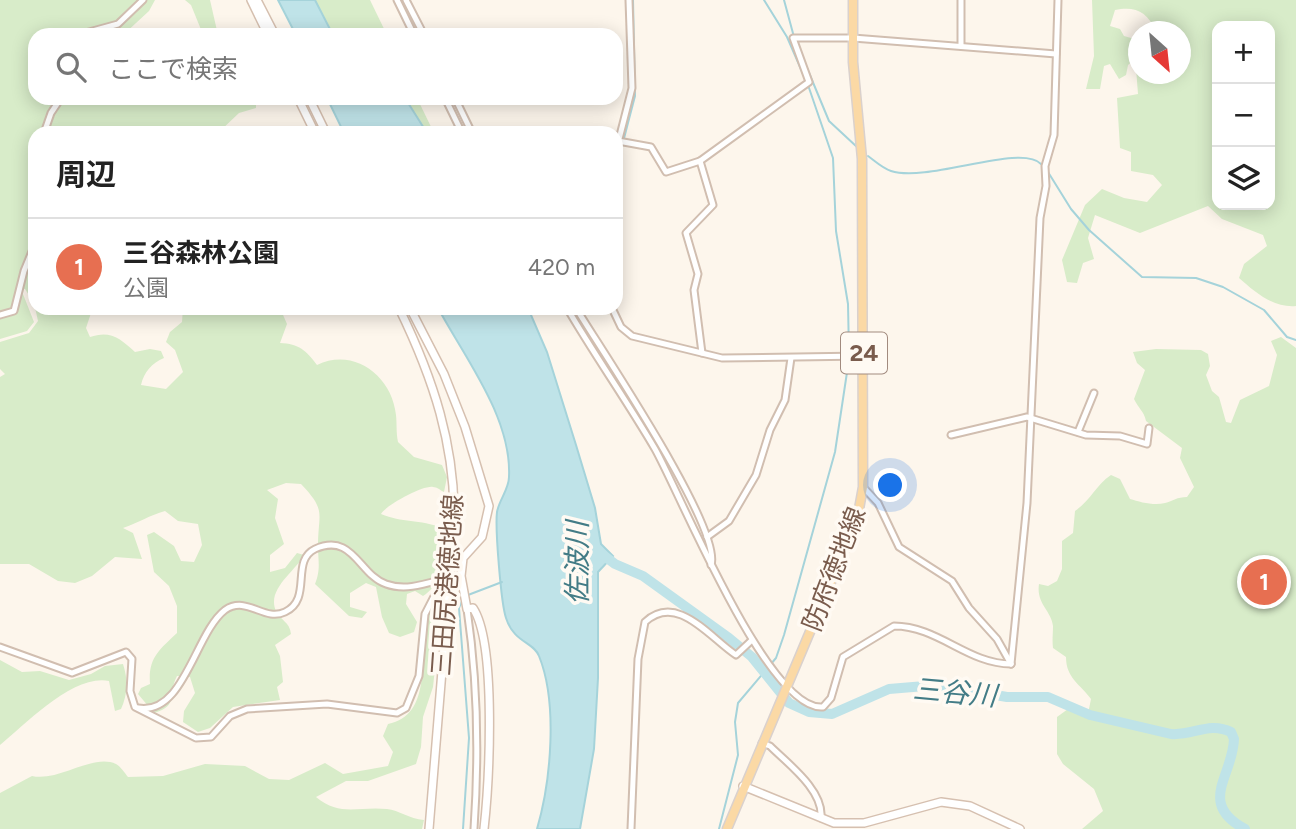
<!DOCTYPE html>
<html lang="ja">
<meta charset="utf-8">
<style>
:root{--surface:#fff;--page:#f2f2f2;--text:#222;--muted:#767676;--line:#e0e0e0;--accent:#e76f51}
body{margin:0;font-family:Figtree,"Noto Sans JP",sans-serif;background:var(--page);color:var(--text)}
.controls{position:absolute;right:21px;top:21px;display:grid;overflow:hidden;border-radius:14px;box-shadow:0 4px 18px #0003}
.controls button{width:63px;height:63px;display:grid;place-items:center;padding:0;border:0;border-bottom:2px solid var(--line);background:var(--surface);color:var(--text);font:35px sans-serif}
.compass{position:absolute;left:1128px;top:21px;width:63px;height:63px;border-radius:50%;background:var(--surface);box-shadow:0 4px 18px #0003;rotate:153deg}
.you{position:absolute;left:891px;top:486px;width:24px;height:24px;margin:-18px;border:5px solid #fff;border-radius:50%;background:#1a73e8;box-shadow:0 0 0 10px #1a73e833}
.badge{display:grid;place-items:center;width:46px;height:46px;border-radius:50%;background:var(--accent);color:#fff;font-size:23px;font-weight:700}
.pin{position:absolute;translate:-50% -50%;border:4px solid #fff;box-shadow:0 2px 7px #0006}
.list{margin:0;padding:0;list-style:none}
h2{display:flex;justify-content:space-between;align-items:center;height:91px;margin:0;padding:0 28px;font-size:30px}
h2 small{font-size:23px;font-weight:400;color:var(--muted)}
.list li{display:grid;grid-template-columns:46px 1fr auto;gap:21px;align-items:center;box-sizing:border-box;height:98px;padding:0 28px;border-top:2px solid var(--line)}
.list b{display:block;font-size:26px;white-space:nowrap}
.list p{margin:0;font-size:23px;white-space:nowrap;color:var(--muted)}
.list em{font-size:23px;font-style:normal;color:var(--muted)}
.icon{flex:none;width:38px;height:38px;fill:none;stroke:currentColor;stroke-width:2;stroke-linecap:round;stroke-linejoin:round}
.map{position:relative;flex:none;width:1296px;height:829px;overflow:hidden}
.search{position:absolute;background:var(--surface);box-shadow:0 4px 18px #0003;left:28px;top:28px;width:595px;height:77px;display:flex;align-items:center;gap:18px;box-sizing:border-box;padding:0 24px;border-radius:21px;color:var(--muted);font-size:26px}
.panel{position:absolute;background:var(--surface);box-shadow:0 4px 18px #0003;left:28px;top:126px;width:595px;height:189px;border-radius:21px}
.map>svg:first-child{display:block}
.green{fill:#d8ecc9;fill-rule:evenodd}
.water{fill:#bfe3e8;stroke:#a5d3da;stroke-width:2}
.lines{fill:none;stroke-linecap:round;stroke-linejoin:round}
.stream{stroke:#a5d3da;stroke-width:2}
.river{stroke:#bfe3e8;stroke-width:10}
.street-casing{stroke:#d1beb0;stroke-width:9}
.secondary-casing{stroke:#d6c0b0;stroke-width:10}
.primary-casing{stroke:#dad1cd;stroke-width:11}
.street{stroke:#fff;stroke-width:5}
.secondary{stroke:#fff;stroke-width:7}
.primary{stroke:#fbd9a5;stroke-width:8}
.labels{text-anchor:middle;stroke-width:7;stroke-linejoin:round;paint-order:stroke}
.shield{fill:#fffaf3;stroke:#a28b7f;stroke-width:2}
.shield-label{font-size:24px;font-weight:bold;fill:#7a5c4d}
.street-label{font-size:26px;fill:#7a5c4d;stroke:#fffaf3}
.water-label{font-size:28px;font-style:italic;fill:#437c86;stroke:#fffaf3}
</style>
<div class="map">
<svg width="1296" height="829" viewBox="0 0 1296 829">
<rect width="100%" height="100%" fill="#fdf6ec"/>
<g class="green">
<path d="M0 0H155L149 11 123 35H35V98H256V108L239 113 218 133H35V308H110L91 313 86 328 90 337C110 330 120 338 135 352L150 349 161 351 164 358C152 363 144 372 141 385L166 389 183 372 175 350 166 342 170 332 182 322 183 308H280L287 324 280 343C299 344 306 350 317 365 353 347 392 375 396 415 397 424 396 432 398 442L414 457 442 465 447 477 444 492C440 490 437 487 433 487 423 485 385 506 381 514 402 523 419 519 443 528 449 549 443 584 423 596L415 591 407 594 406 604 417 622 414 632 400 637 389 633 382 617 376 587 366 583 350 593V607L367 612 362 618 349 616 315 584C321 569 318 561 318 546 318 513 327 511 301 484L286 483 267 490 278 499 275 518 284 544 270 555V572L285 568 297 553 304 555C296 571 266 589 276 611 280 620 290 622 291 634L275 645 280 656 283 682 277 687 280 700 233 707 210 728 198 732 183 722 184 711 195 693 190 677 177 676C167 695 180 705 154 713L138 694 141 688 150 684C148 658 159 650 177 633V606L169 586 154 572 147 535 154 532 174 546 181 561 194 562 202 545 198 524 178 521 165 511C150 515 138 523 123 528L133 533 142 559 115 557 92 576 75 583 58 581 29 564H0V377L5 374 0 369V342L29 333 38 321 34 303 25 289H21L34 322 27 331 0 339Z"/>
<polygon points="185,0 210,0 218,35 194,35 202,32 191,5"/>
<polygon points="315,0 370,0 387,35 333,35"/>
<path d="M1092 0H1296V306C1273 308 1255 292 1239 278L1244 264 1267 246 1263 235 1222 219 1208 206 1140 233 1095 215 1088 238 1094 259 1083 263 1077 283 1067 282 1062 260 1085 205 1102 189 1124 198 1147 202 1162 185 1153 175 1131 171V152L1120 148 1117 98 1138 94 1136 68 1138 66V74H1180V32L1156 31C1147 12 1136 6 1115 10L1110 26 1120 29 1124 36 1138 40V56L1128 65 1126 75 1119 79 1110 64 1104 66 1100 89H1086L1094 56ZM1217 26H1270V205H1217Z"/>
<polygon points="405,98 417,98 434,133 427,133"/>
<path d="M1281 337 1296 348V829H1082L1103 811 1094 789 1063 764 1057 754V717L1068 709 1088 714 1091 699C1080 684 1066 678 1066 657L1053 648C1052 640 1053 634 1053 626 1051 610 1036 604 1039 584L1048 586 1057 581 1062 569V541L1073 533 1075 511C1091 500 1096 485 1111 475L1120 479 1130 499C1140 502 1154 506 1165 503 1173 501 1177 497 1187 497L1194 487 1180 458 1182 448 1146 421C1144 411 1138 408 1134 399L1145 370 1137 363 1133 352 1156 349 1201 350 1208 354 1210 366 1206 375 1212 391 1219 397 1226 422 1231 423 1240 400 1269 386 1277 355 1271 341Z"/>
<path d="M438 592 443 595 433 687 423 717 421 747 416 764 368 781H346L316 797C340 817 358 806 387 809 399 810 409 819 424 820L422 829H0V793L32 776C59 782 93 753 116 764 120 766 125 773 128 777L163 776 205 764 245 766 269 779 289 780 325 763 343 774 388 766 393 752 383 736 388 724C433 715 419 657 426 623 428 613 434 602 438 592Z"/>
<path d="M0 660 22 672 40 671 69 680 91 674 105 666 123 664C128 679 128 694 121 709L115 711 109 681C73 674 26 724 0 745Z"/>
</g>
<g class="water">
<polygon points="278,0 315,0 333,35 296,35"/>
<polygon points="327,98 405,98 427,133 344,133"/>
<path d="M438 308H528L547 352 576 445 595 508 601 544 613 556 598 572V678L594 749 580 829H537C551 781 558 703 539 656 534 642 514 643 506 618 501 603 495 528 497 512 499 500 509 489 509 477 512 418 465 358 438 308Z"/>
</g>
<g class="lines">
<g class="stream">
<polyline points="764,0 787,37 804,76"/>
<polyline points="784,0 794,37"/>
<polyline points="807,68 829,121 857,147"/>
<polyline points="808,85 833,158 836,231 848,304 849,354"/>
<path d="M868 156C875 161 882 168 891 171 928 183 1021 143 1041 164"/>
<polyline points="616,169 635,96 633,0"/>
<polyline points="1048,172 1071,209 1089,230 1142,277 1196,278 1223,287 1264,310 1287,337 1296,340"/>
<polyline points="468,595 502,582"/>
<polyline points="463,829 469,738 459,608 463,598"/>
<polyline points="719,829 738,755 735,722 738,703 776,658 784,635 835,452 849,359"/>
</g>
<path class="river" d="M599 552 615 564 643 576 729 638 752 657 789 703 809 712 832 714 889 689 937 685 1007 697H1048L1090 715 1171 734C1193 736 1209 721 1231 732L1234 739C1233 776 1197 803 1245 829"/>
<defs>
<g id="street">
<polyline points="397,0 414,35"/>
<polyline points="406,0 424,35"/>
<polyline points="78,35 118,24 143,0"/>
<polyline points="961,46 961,0"/>
<polyline points="445,98 462,133"/>
<polyline points="455,98 472,133"/>
<polyline points="44,133 51,113 61,98"/>
<polyline points="618,141 651,147 666,172 700,161"/>
<polyline points="616,151 632,88 629,0"/>
<path d="M567 308C595 356 627 401 655 449 681 495 768 712 823 707L831 698 843 657 894 626C938 626 968 664 1011 664"/>
<path d="M576 308C600 348 723 529 711 565"/>
<polyline points="583,308 591,308"/>
<polyline points="612,308 621,327 632,336 722,358 864,356"/>
<polyline points="0,315 14,311 24,271 35,244"/>
<polyline points="702,353 694,290 698,274 686,233 713,205 700,161 809,82 793,38 853,38 1056,54"/>
<polyline points="1078,432 1094,393"/>
<polyline points="951,435 1027,417 1086,435 1120,436 1147,444 1149,428"/>
<polyline points="863,487 878,503 899,547 952,581 969,608 997,639 1011,664"/>
<polyline points="707,537 729,521 756,475 770,430 785,400 791,358"/>
<path d="M467 609C478 683 479 755 474 829"/>
<polyline points="0,647 72,673 126,652 132,659 130,691 135,707 196,738 211,737 230,716 247,709 327,704 397,713 406,708 419,676 425,614 443,579 448,577"/>
<polyline points="1011,664 1027,503 1040,218 1046,186 1045,166 1054,135 1058,0"/>
<path d="M138 708C184 716 195 633 225 610 247 595 264 622 285 612 313 599 290 561 315 549 353 532 359 575 386 584 405 591 425 584 443 579"/>
<path d="M762 743 770 746C787 763 824 790 821 818"/>
<path d="M631 829 638 659 645 622C677 592 710 638 736 655L752 640"/>
</g>
<g id="secondary">
<polyline points="251,0 268,35"/>
<polyline points="257,0 275,35"/>
<polyline points="298,98 315,133"/>
<polyline points="309,98 326,133"/>
<path d="M399 308C433 378 456 446 454 525L429 829"/>
<path d="M410 308 444 374 465 427 489 506 482 537 463 558 461 576 467 609 473 608C497 644 489 784 484 829"/>
<polyline points="743,786 834,823 864,823 941,802 970,806 1020,829"/>
</g>
<polyline id="primary" points="727,829 841,558 857,520 863,487 862,159 853,62 853,0"/>
</defs>
<use href="#street" class="street-casing"/>
<use href="#secondary" class="secondary-casing"/>
<use href="#primary" class="primary-casing"/>
<use href="#street" class="street"/>
<use href="#secondary" class="secondary"/>
<use href="#primary" class="primary"/>
</g>
<g class="labels">
<rect class="shield" x="841" y="332.5" width="46" height="41" rx="5"/>
<g class="shield-label">
<text x="864" y="361">24</text>
</g>
<g class="street-label">
<text transform="translate(834 569) rotate(-69)" y="9">防府徳地線</text>
<text transform="translate(447 585) rotate(-86)" y="9">三田尻港徳地線</text>
</g>
<g class="water-label">
<text transform="translate(577 563) rotate(-90)" y="10">佐波川</text>
<text transform="translate(955 692) rotate(5)" y="10">三谷川</text>
</g>
</g>
</svg>
<div class="controls">
<button>+</button>
<button>−</button>
<button><svg class="icon" aria-label="layers" viewBox="0 0 24 24"><path d="M12 4l9 5-9 5-9-5zM3 14l9 5 9-5"/></svg></button>
</div>
<svg class="compass" viewBox="-18 -18 36 36"><path d="M0-13l5 13h-10z" fill="#e53935"/><path d="M0 13l5-13h-10z" fill="#767676"/></svg>
<div class="you"></div>
<div class="pin badge" style="left:1264px;top:582px">1</div>
<div class="search"><svg class="icon" aria-label="search" viewBox="0 0 24 24"><circle cx="10" cy="10" r="6"/><path d="M15 15l6 6"/></svg>ここで検索</div>
<section class="panel">
<h2>周辺<small></small></h2>
<ul class="list">
<li><span class="badge">1</span><div><b>三谷森林公園</b><p>公園</p></div><em>420 m</em></li>
</ul>
</section>
</div>
